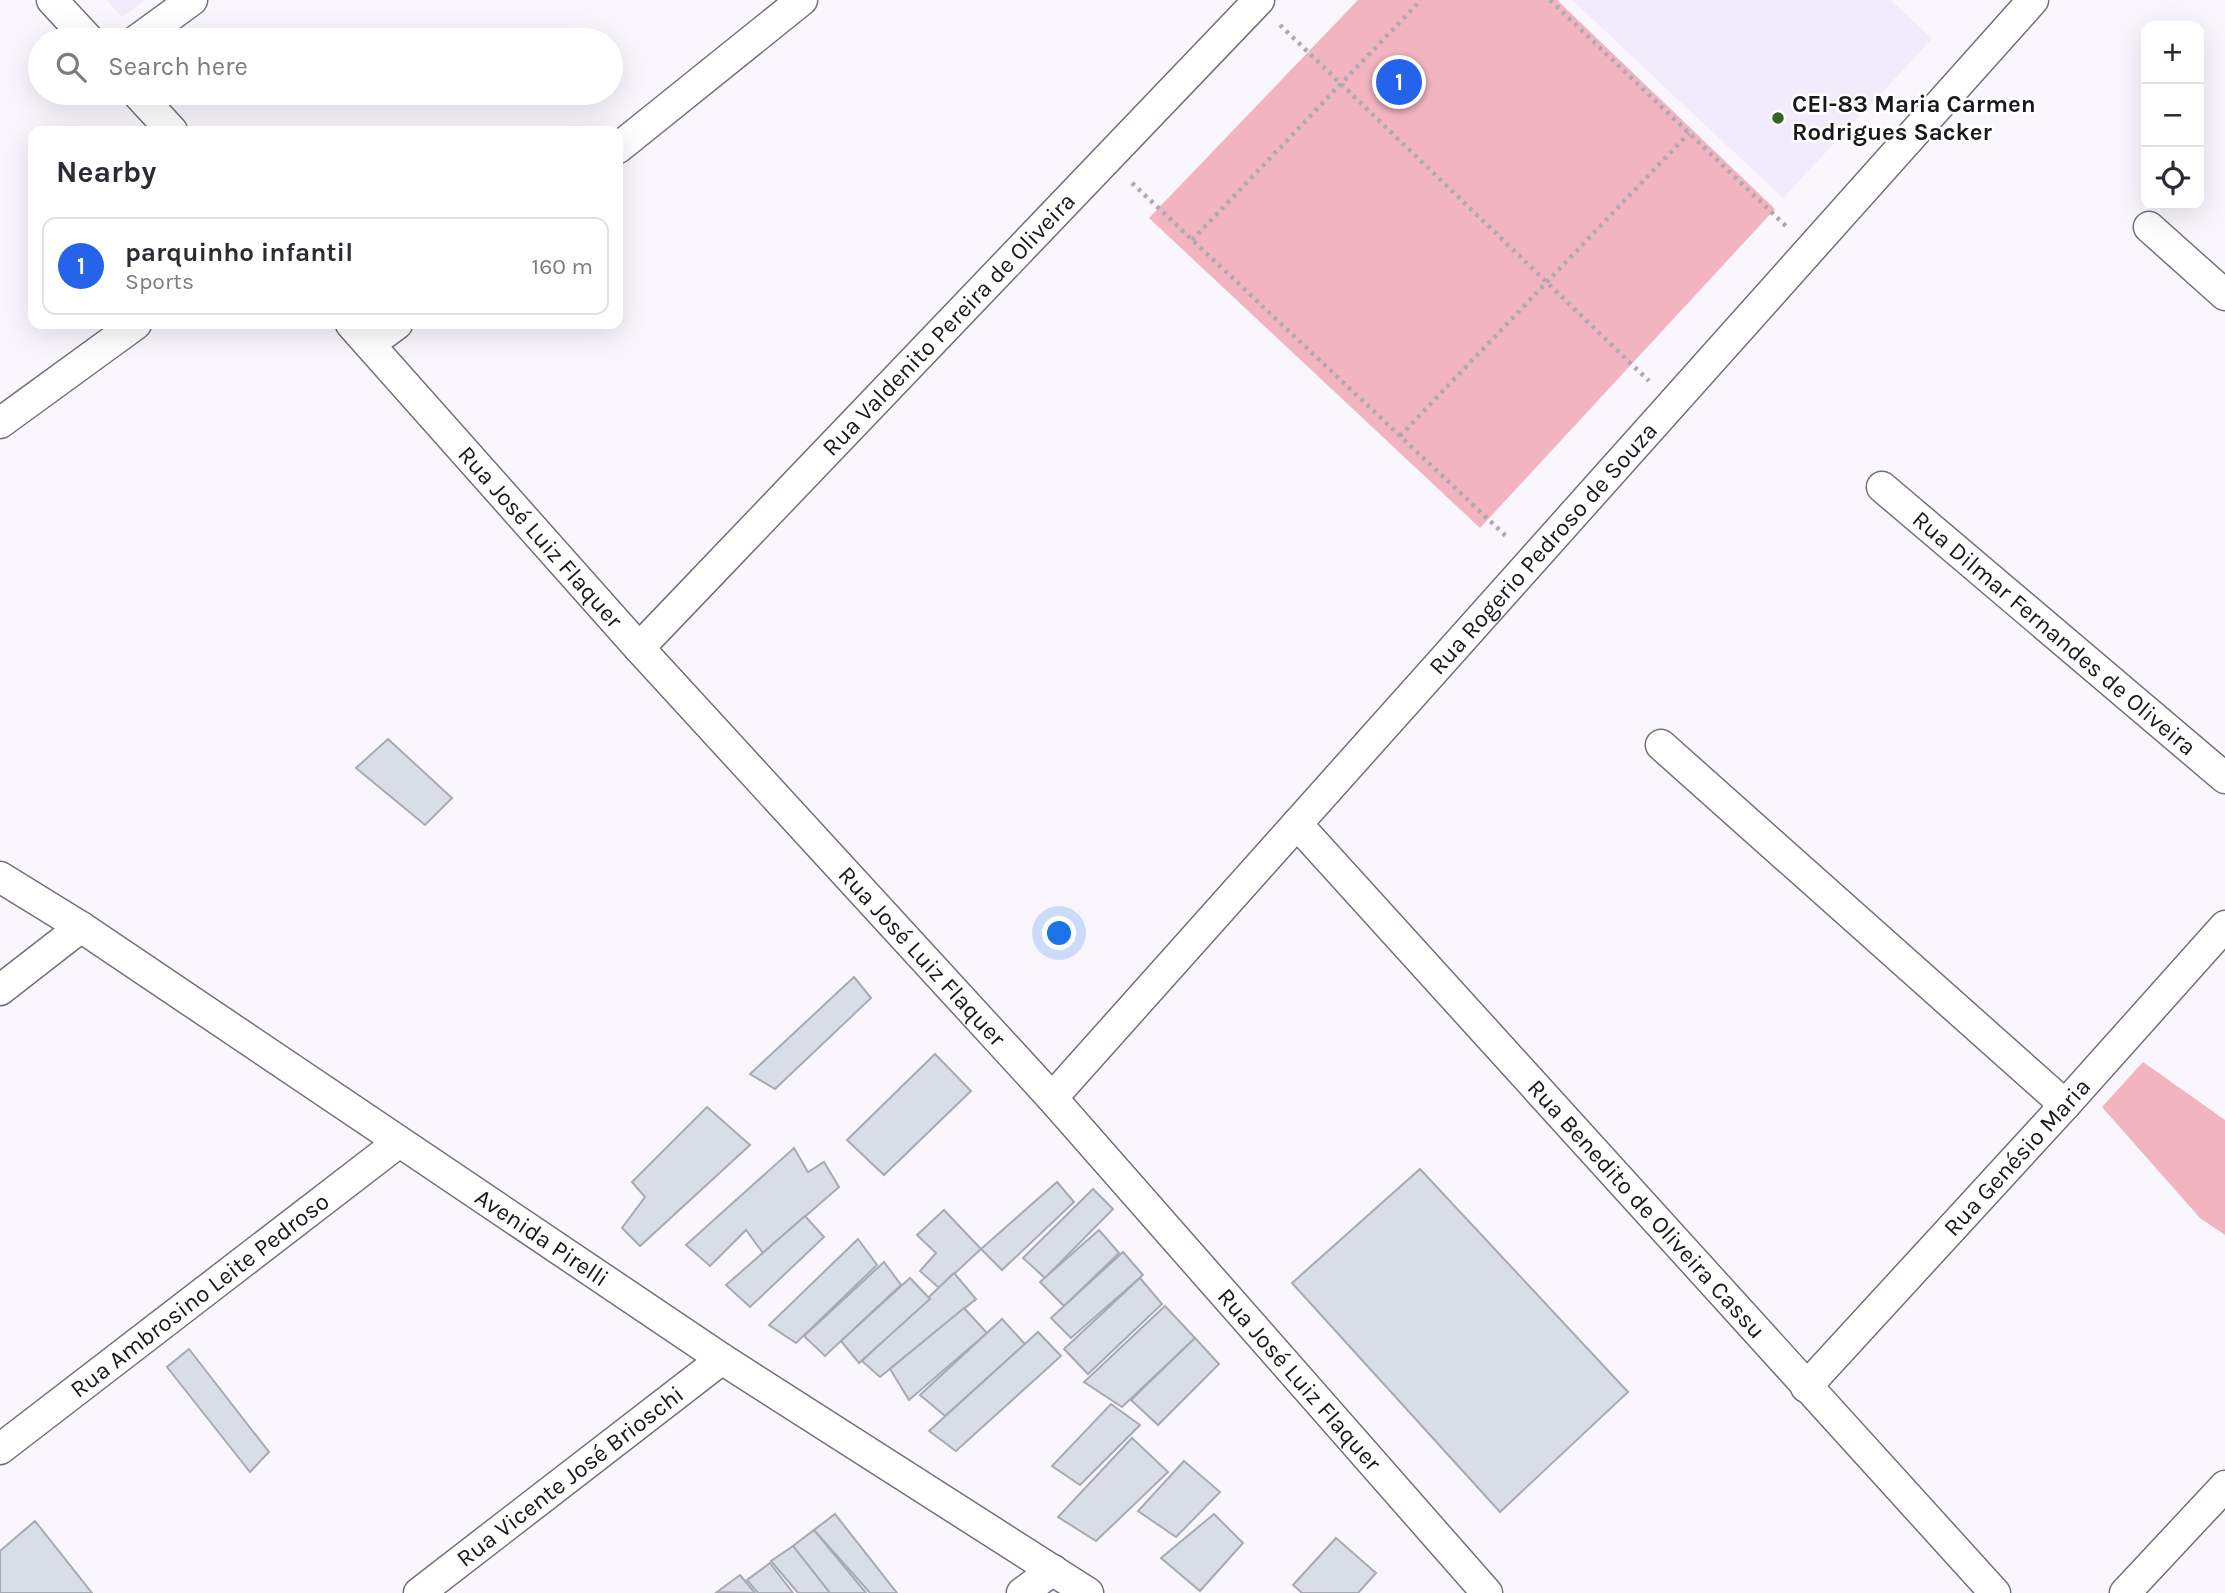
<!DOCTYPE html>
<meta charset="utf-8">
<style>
:root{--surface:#fff;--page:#f7f7f7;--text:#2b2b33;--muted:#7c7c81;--line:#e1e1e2;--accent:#2563eb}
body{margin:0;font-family:Karla,sans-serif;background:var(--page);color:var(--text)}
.controls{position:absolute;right:21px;top:21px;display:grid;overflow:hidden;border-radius:14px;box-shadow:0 7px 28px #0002}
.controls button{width:63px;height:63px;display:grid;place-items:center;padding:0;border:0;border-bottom:2px solid var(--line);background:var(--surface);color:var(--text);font:35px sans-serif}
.you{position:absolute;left:1060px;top:934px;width:24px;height:24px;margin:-18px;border:5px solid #fff;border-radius:50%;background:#1a73e8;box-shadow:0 0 0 10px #1a73e833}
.badge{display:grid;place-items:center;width:46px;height:46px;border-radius:50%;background:var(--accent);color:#fff;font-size:23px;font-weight:700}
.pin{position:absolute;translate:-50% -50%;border:4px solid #fff;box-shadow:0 2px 7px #0006}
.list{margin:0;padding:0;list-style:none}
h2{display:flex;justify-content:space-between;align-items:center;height:91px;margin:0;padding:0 28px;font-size:30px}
h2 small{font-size:23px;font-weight:400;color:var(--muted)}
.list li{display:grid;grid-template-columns:46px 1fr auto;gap:21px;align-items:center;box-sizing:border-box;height:98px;margin:0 14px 14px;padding:0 14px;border:2px solid var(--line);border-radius:14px}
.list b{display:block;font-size:26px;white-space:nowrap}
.list p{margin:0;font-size:23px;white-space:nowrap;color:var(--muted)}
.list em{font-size:23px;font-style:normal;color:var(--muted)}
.icon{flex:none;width:38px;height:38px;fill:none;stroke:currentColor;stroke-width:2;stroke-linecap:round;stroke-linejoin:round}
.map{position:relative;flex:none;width:2225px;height:1593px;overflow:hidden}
.search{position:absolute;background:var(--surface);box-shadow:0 7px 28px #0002;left:28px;top:28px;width:595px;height:77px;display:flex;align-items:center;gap:18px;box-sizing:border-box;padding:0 24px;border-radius:38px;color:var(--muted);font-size:26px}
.panel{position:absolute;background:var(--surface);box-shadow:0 7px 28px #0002;left:28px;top:126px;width:595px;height:203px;border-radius:14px}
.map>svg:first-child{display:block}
.built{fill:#f1ebfc}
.green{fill:#f2b5bf}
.building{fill:#d9dde7;stroke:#a7aab4;stroke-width:2}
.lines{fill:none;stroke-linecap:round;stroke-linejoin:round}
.street-casing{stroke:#737079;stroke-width:33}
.path{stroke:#adabb1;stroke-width:4.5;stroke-dasharray:3.5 5;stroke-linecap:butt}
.street{stroke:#fff;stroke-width:30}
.poi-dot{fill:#366423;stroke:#fff;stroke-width:2.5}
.labels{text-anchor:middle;stroke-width:5;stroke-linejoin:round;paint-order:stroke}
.poi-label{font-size:24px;font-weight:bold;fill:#19181b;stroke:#fff;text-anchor:start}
.street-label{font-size:24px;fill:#19181b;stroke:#fff}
</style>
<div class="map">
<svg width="2225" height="1593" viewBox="0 0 2225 1593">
<rect width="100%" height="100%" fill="#f9f6fe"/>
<g class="built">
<polygon points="107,0 146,0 122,17"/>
<polygon points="1572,0 1891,0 1932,39 1783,198"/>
</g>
<g class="green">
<polygon points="1358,0 1557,0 1775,209 1480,528 1149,218"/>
<polygon points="2143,1062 2225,1120 2225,1235 2200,1218 2102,1107"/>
</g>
<g class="building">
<polygon points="388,739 452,798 425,825 356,768"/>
<polygon points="854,977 871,998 775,1089 750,1074"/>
<polygon points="935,1054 971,1091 884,1175 847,1140"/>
<polygon points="707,1107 750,1145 640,1246 622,1228 645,1197 632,1182"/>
<polygon points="794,1148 808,1172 824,1162 839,1187 763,1253 746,1230 710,1266 686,1245"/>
<polygon points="1420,1169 1628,1392 1500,1512 1292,1283"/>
<polygon points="1057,1182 1074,1202 1002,1270 981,1249"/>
<polygon points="1093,1189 1113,1209 1045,1278 1023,1258"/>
<polygon points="944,1210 981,1249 939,1288 920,1271 936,1253 917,1235"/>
<polygon points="805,1216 824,1237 750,1307 726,1285"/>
<polygon points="1099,1230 1119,1253 1064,1306 1040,1282"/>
<polygon points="858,1239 877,1265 796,1343 769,1325"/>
<polygon points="1123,1252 1143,1275 1071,1338 1051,1318"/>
<polygon points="884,1262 901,1285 825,1356 804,1336"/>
<polygon points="954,1273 976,1299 880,1377 862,1361"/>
<polygon points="910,1278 930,1299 859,1363 841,1341"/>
<polygon points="1140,1278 1162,1304 1088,1374 1064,1349"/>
<polygon points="1165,1306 1195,1338 1122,1407 1084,1382"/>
<polygon points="964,1308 987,1333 909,1400 890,1369"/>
<polygon points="1002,1319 1025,1344 945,1416 920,1395"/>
<polygon points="1038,1332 1061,1356 978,1431 956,1451 929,1431"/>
<polygon points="1195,1338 1219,1364 1158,1425 1131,1400"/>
<polygon points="189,1349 269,1452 250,1472 167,1367"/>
<polygon points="1111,1404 1140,1425 1080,1485 1052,1466"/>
<polygon points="1132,1438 1168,1472 1096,1541 1058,1517"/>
<polygon points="1184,1461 1220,1492 1176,1537 1138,1511"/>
<polygon points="835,1514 897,1593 870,1593 814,1530"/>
<polygon points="1214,1514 1243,1543 1200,1591 1161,1558"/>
<polygon points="35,1521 92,1593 0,1593 0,1551"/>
<polygon points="814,1530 866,1593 830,1593 793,1546"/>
<polygon points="1336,1538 1376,1573 1358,1593 1302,1593 1293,1585"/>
<polygon points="793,1546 830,1593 798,1593 771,1561"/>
<polygon points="770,1563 793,1593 758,1593 747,1580"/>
<polygon points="740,1575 755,1593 717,1592"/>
</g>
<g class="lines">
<defs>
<g id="street">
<polyline points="52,0 89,40"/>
<polyline points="137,40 192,0"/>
<polyline points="137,93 172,131"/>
<polyline points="618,148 802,0"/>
<polyline points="2149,227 2225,295"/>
<path id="s1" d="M351 324 639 648 1052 1098 1487 1593"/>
<polyline points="370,344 397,324"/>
<polyline points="0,423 136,324"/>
<path id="s2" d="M1882 487 2225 778"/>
<path id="s3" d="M639 648 1259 0"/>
<polyline points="1661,745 2065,1105"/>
<path id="s4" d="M1297 824 1995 1593"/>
<path id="s5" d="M0 877 81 927 722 1359 1088 1593"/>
<polyline points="0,990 81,927"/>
<path id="s6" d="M1052 1098 2033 0"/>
<path id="s7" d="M1806 1387 2065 1105 2225 926"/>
<path id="s8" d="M0 1449 399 1142"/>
<path id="s9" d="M419 1593 722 1359"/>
<polyline points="1022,1593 1053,1570"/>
<polyline points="2125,1593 2225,1486"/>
</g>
</defs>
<use href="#street" class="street-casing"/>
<g class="path">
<polyline points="1550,0 1787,227"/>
<polyline points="1280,25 1649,381"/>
<polyline points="1132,183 1507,537"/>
<polyline points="1192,240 1421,0"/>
<polyline points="1400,436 1689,133"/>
</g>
<use href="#street" class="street"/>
</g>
<circle class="poi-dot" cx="1778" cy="118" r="7"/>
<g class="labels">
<g class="poi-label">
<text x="1792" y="112">CEI-83 Maria Carmen<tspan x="1792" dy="28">Rodrigues Sacker</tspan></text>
</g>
<g class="street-label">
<text dy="8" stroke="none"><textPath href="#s3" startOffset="448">Rua Valdenito Pereira de Oliveira</textPath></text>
<text dy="8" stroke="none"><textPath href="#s1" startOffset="285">Rua José Luiz Flaquer</textPath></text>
<text dy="8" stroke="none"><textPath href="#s6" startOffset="737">Rua Rogerio Pedroso de Souza</textPath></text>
<text dy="8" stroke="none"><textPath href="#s2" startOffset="226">Rua Dilmar Fernandes de Oliveira</textPath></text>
<text dy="8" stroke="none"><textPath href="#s1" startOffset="852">Rua José Luiz Flaquer</textPath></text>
<text dy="8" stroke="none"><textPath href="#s7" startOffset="312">Rua Genésio Maria</textPath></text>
<text dy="8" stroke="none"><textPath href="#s4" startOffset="520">Rua Benedito de Oliveira Cassu</textPath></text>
<text dy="8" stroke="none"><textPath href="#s5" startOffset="651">Avenida Pirelli</textPath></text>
<text dy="8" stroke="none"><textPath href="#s8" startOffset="252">Rua Ambrosino Leite Pedroso</textPath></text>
<text dy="8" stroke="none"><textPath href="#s1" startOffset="1419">Rua José Luiz Flaquer</textPath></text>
<text dy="8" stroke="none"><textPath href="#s9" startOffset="191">Rua Vicente José Brioschi</textPath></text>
</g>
</g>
</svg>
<div class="controls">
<button>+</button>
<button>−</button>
<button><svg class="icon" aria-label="locate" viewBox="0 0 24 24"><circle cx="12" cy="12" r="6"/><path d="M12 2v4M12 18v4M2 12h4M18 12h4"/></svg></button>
</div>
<div class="you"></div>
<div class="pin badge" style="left:1399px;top:82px">1</div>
<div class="search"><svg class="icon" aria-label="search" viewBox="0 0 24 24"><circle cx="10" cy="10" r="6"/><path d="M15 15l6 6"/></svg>Search here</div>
<section class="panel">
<h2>Nearby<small></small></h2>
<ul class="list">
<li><span class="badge">1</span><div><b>parquinho infantil</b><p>Sports</p></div><em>160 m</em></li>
</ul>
</section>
</div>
